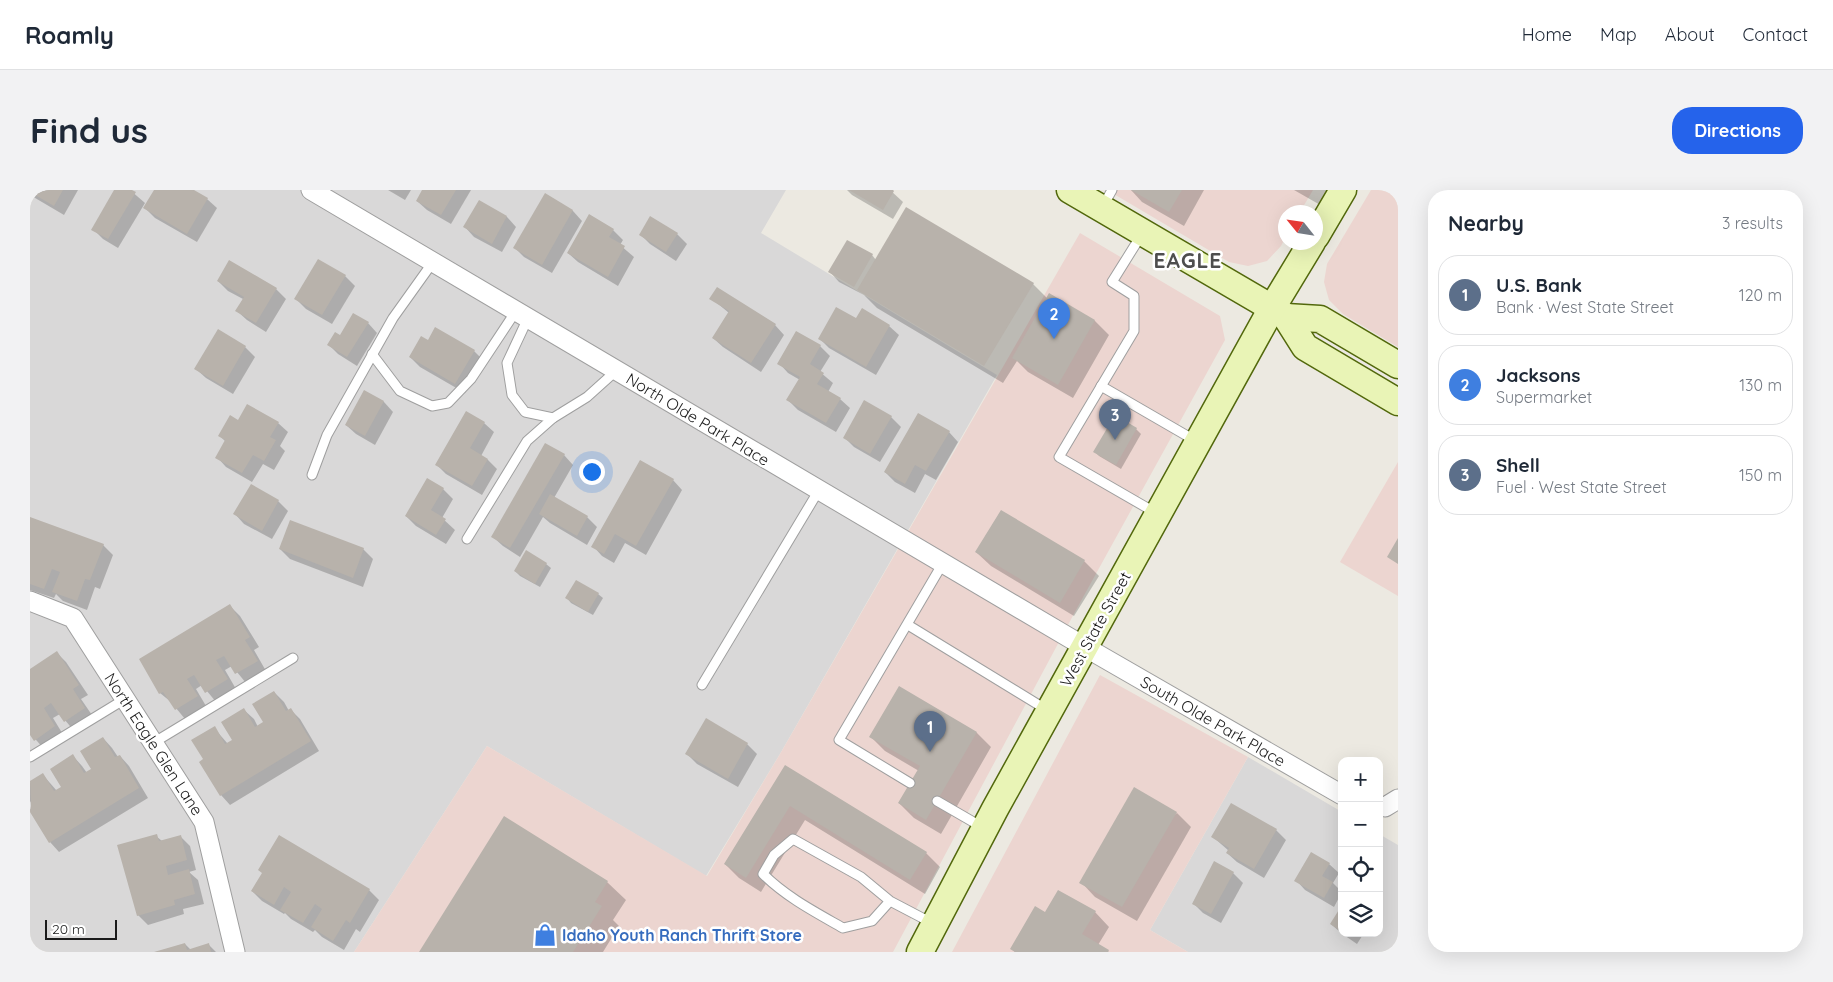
<!DOCTYPE html>
<meta charset="utf-8">
<style>
:root{--surface:#fff;--page:#f2f2f3;--text:#1f2937;--muted:#747a83;--line:#e0e1e3;--accent:#2563eb}
body{margin:0;font-family:Quicksand,sans-serif;background:var(--page);color:var(--text)}
.controls{position:absolute;right:15px;bottom:15px;display:grid;overflow:hidden;border-radius:10px;box-shadow:0 5px 20px #0002}
.controls button{width:45px;height:45px;display:grid;place-items:center;padding:0;border:0;border-bottom:1px solid var(--line);background:var(--surface);color:var(--text);font:25px sans-serif}
.compass{position:absolute;left:1248px;top:15px;width:45px;height:45px;border-radius:50%;background:var(--surface);box-shadow:0 5px 20px #0002;rotate:300deg}
.scale{position:absolute;left:15px;bottom:12px;width:72px;box-sizing:border-box;padding-left:5px;border:2px solid #1b1b1b;border-top:0;font-size:14px;line-height:18px;white-space:nowrap;color:#1b1b1b;-webkit-text-stroke:4px #fff;paint-order:stroke}
.you{position:absolute;left:561px;top:281px;width:18px;height:18px;margin:-12px;border:4px solid #fff;border-radius:50%;background:#1a73e8;box-shadow:0 0 0 8px #1a73e833}
.badge{display:grid;place-items:center;width:32px;height:32px;border-radius:50%;background:var(--accent);color:#fff;font-size:16px;font-weight:700}
.pin{position:absolute;translate:-50% -41px;filter:drop-shadow(0 1px 2px #0008)}
.pin::after{content:'';position:absolute;top:26px;width:18px;height:15px;background:inherit;clip-path:polygon(0 0,100% 0,50% 100%)}
.list{margin:0;padding:0;list-style:none}
h2{display:flex;justify-content:space-between;align-items:center;height:65px;margin:0;padding:0 20px;font-size:21px}
h2 small{font-size:16px;font-weight:400;color:var(--muted)}
.list li{display:grid;grid-template-columns:32px 1fr auto;gap:15px;align-items:center;box-sizing:border-box;height:80px;margin:0 10px 10px;padding:0 10px;border:1px solid var(--line);border-radius:20px}
.list b{display:block;font-size:19px;white-space:nowrap}
.list p{margin:0;font-size:16px;white-space:nowrap;color:var(--muted)}
.list em{font-size:16px;font-style:normal;color:var(--muted)}
.icon{flex:none;width:28px;height:28px;fill:none;stroke:currentColor;stroke-width:2;stroke-linecap:round;stroke-linejoin:round}
.map{position:relative;flex:none;width:1368px;height:762px;overflow:hidden;border-radius:20px}
header{display:flex;align-items:center;gap:30px;box-sizing:border-box;height:70px;padding:0 25px;background:var(--surface);border-bottom:1px solid var(--line)}
header strong{font-size:24px}
nav{display:flex;gap:28px;margin-inline-start:auto;font-size:18px}
.intro{display:flex;align-items:center;justify-content:space-between;box-sizing:border-box;height:120px;padding:0 30px}
h1{margin:0;font-size:35px}
.button{padding:12px 22px;border-radius:20px;background:var(--accent);color:#fff;font-size:18px;font-weight:700}
main{display:flex;gap:30px;padding:0 30px}
aside{flex:1;background:var(--surface);border-radius:20px;box-shadow:0 5px 20px #0002}
.map>svg:first-child{display:block}
.residential{fill:#d9d8d8}
.commercial{fill:#ecd5d0}
.shadow{fill:#0003}
.building{fill:#b8b2ab}
.lines{fill:none;stroke-linecap:round;stroke-linejoin:round}
.service-casing{stroke:#9f9f9f;stroke-width:11}
.minor-casing{stroke:#9f9f9f;stroke-width:21}
.secondary-casing{stroke:#52680c;stroke-width:29}
.service{stroke:#fff;stroke-width:9}
.minor{stroke:#fff;stroke-width:19}
.secondary{stroke:#e9f4b6;stroke-width:26}
.labels{text-anchor:middle;stroke-width:5;stroke-linejoin:round;paint-order:stroke}
.street-label{font-size:16px;fill:#1b1b1b;stroke:#fff}
.shop-label{font-size:16px;font-weight:bold;fill:#366cbe;stroke:#fff;text-anchor:start}
.district-label{font-size:21px;font-weight:bold;letter-spacing:1px;fill:#4e4e4e;stroke:#fff}
</style>
<header>
<strong>Roamly</strong>
<nav><a>Home</a><a>Map</a><a>About</a><a>Contact</a></nav>
</header>
<div class="intro"><h1>Find us</h1><a class="button">Directions</a></div>
<main>
<div class="map">
<svg width="1368" height="762" viewBox="0 0 1368 762">
<rect width="100%" height="100%" fill="#ece9e1"/>
<g class="residential">
<polygon points="0,0 756,0 731,43 967,185 750,564 676,686 457,556 324,762 0,762"/>
<polygon points="1218,567 1312,622 1312,743 1349,743 1349,644 1368,655 1368,762 1158,762 1120,740"/>
</g>
<g class="commercial">
<polygon points="1077,0 1283,0 1270,22 1256,22 1255,48 1251,56 1237,71 1218,76 1199,72"/>
<polygon points="1341,0 1368,0 1368,157 1313,124 1299,110 1294,92 1297,74"/>
<polygon points="1050,43 1190,126 1195,150 1046,420 863,762 324,762 457,556 677,686 750,564"/>
<polygon points="1368,272 1368,406 1310,372"/>
<polygon points="1070,485 1218,567 1120,740 1158,762 922,762"/>
</g>
<g class="shadow">
<polygon points="0,0 48,0 34,25 0,5"/>
<polygon points="86,0 100,0 115,13 88,58 73,49 63,39"/>
<polygon points="125,0 162,0 177,9 187,18 167,52 125,28 115,18"/>
<polygon points="358,0 381,0 375,10"/>
<polygon points="394,0 441,0 421,34 397,20 387,11"/>
<polygon points="817,0 860,0 873,12 863,29 822,5"/>
<polygon points="1101,0 1174,0 1154,36 1112,12"/>
<polygon points="1264,0 1301,0 1292,16"/>
<polygon points="515,5 543,21 552,31 522,83 494,67 485,58"/>
<polygon points="449,11 477,27 486,37 472,62 444,47 435,37"/>
<polygon points="583,40 593,50 590,55 604,67 588,96 548,72 538,63"/>
<polygon points="610,44 647,44 657,54 646,71 620,54"/>
<polygon points="842,65 846,70 1003,94 1017,108 1020,105 1065,131 1079,145 1043,208 998,182 987,171 973,193 847,118 834,105 809,92 800,82"/>
<polygon points="315,86 325,96 302,134 276,119 266,109"/>
<polygon points="188,91 246,99 256,109 236,142 217,130 207,121 213,109 198,101"/>
<polygon points="681,108 745,135 754,145 731,182 693,157 683,148 699,123"/>
<polygon points="826,130 859,136 869,145 846,185 799,158 789,148"/>
<polygon points="338,133 347,143 327,176 308,164 299,155 310,146"/>
<polygon points="398,152 444,161 454,171 435,203 390,177 380,167"/>
<polygon points="790,156 800,166 790,182 803,193 798,202 810,209 820,218 806,242 768,220 758,210 770,190 758,183 749,173"/>
<polygon points="215,157 225,167 203,204 176,188 166,179"/>
<polygon points="335,202 354,212 363,222 345,255 326,244 316,235"/>
<polygon points="861,227 871,237 850,272 824,257 814,247"/>
<polygon points="209,232 248,233 258,242 250,256 255,261 244,280 233,274 222,292 196,277 187,267 196,252 190,246"/>
<polygon points="454,233 464,242 451,266 458,270 467,279 452,305 416,284 406,274"/>
<polygon points="1106,239 1111,244 1091,279 1069,266 1065,262"/>
<polygon points="919,242 928,252 906,290 895,284 885,303 865,292 855,282"/>
<polygon points="534,265 543,275 524,308 557,327 567,337 557,355 520,333 513,327 490,367 473,356 463,347"/>
<polygon points="398,290 413,299 423,309 412,328 425,340 416,354 386,336 376,326"/>
<polygon points="643,290 652,300 616,365 595,353 584,373 572,366 563,356"/>
<polygon points="248,311 258,321 242,349 214,334 205,324"/>
<polygon points="971,321 1054,371 1069,386 1044,426 961,376 946,362"/>
<polygon points="0,328 73,355 83,365 70,399 65,397 57,420 33,411 26,404 24,408 0,400"/>
<polygon points="250,359 333,359 343,369 333,397 260,369"/>
<polygon points="516,374 521,378 510,397 490,386 485,381"/>
<polygon points="568,404 573,408 563,425 541,413 537,408"/>
<polygon points="200,416 210,426 229,457 224,460 236,481 216,493 202,476 195,480 206,499 186,512 172,495 166,499 176,516 155,529 141,512 130,503"/>
<polygon points="27,463 36,472 58,505 51,509 64,528 44,541 30,524 23,528 34,546 14,559 0,543 0,480"/>
<polygon points="870,498 947,543 961,557 911,644 884,628 869,613 889,581 855,561 841,547"/>
<polygon points="244,502 254,512 259,521 261,520 270,529 289,561 200,615 191,605 174,570 184,538 198,554 203,551 214,520 224,529 228,537 234,533"/>
<polygon points="73,548 82,558 88,567 90,566 99,576 118,608 29,662 20,652 0,620 3,616 0,611 0,593 13,585 27,601 32,597 43,566 52,576 57,583 63,580"/>
<polygon points="717,554 727,564 708,597 667,574 657,564"/>
<polygon points="755,577 896,663 910,677 895,704 775,630 731,702 709,688 695,674"/>
<polygon points="1147,623 1161,637 1107,731 1065,707 1051,692"/>
<polygon points="1246,640 1256,650 1234,688 1207,672 1197,663 1199,661 1183,647"/>
<polygon points="126,646 132,651 150,646 160,656 166,680 159,682 168,690 174,714 153,719 154,724 118,735 108,725"/>
<polygon points="249,647 339,700 349,710 330,742 326,739 314,760 292,747 285,740 283,742 261,729 255,723 254,724 232,711 222,701 233,683"/>
<polygon points="1185,673 1203,683 1213,693 1191,733 1173,723 1163,713"/>
<polygon points="1299,674 1309,683 1303,693 1312,702 1304,717 1275,700 1266,690"/>
<polygon points="577,692 596,710 583,730 589,736 573,762 390,762"/>
<polygon points="1312,717 1312,743 1334,743 1327,754 1311,743 1301,734"/>
<polygon points="1065,722 1079,737 1068,755 1079,762 985,762 982,759 1016,723"/>
<polygon points="155,754 161,760 179,755 186,762 126,762"/>
</g>
<g class="building">
<polygon points="0,0 33,0 24,16 0,2"/>
<polygon points="84,0 102,0 106,2 78,49 61,40"/>
<polygon points="124,0 164,0 178,8 157,44 113,18"/>
<polygon points="392,0 426,0 411,25 386,11"/>
<polygon points="819,0 863,0 864,1 853,20"/>
<polygon points="1101,0 1152,0 1139,22"/>
<polygon points="515,3 543,20 512,75 483,58"/>
<polygon points="449,10 477,26 462,54 433,37"/>
<polygon points="876,17 1004,93 954,176 827,100"/>
<polygon points="559,24 584,39 579,47 595,56 578,87 537,63"/>
<polygon points="620,26 648,43 636,62 609,45"/>
<polygon points="817,50 843,64 824,97 798,82"/>
<polygon points="288,69 316,85 292,125 264,109"/>
<polygon points="199,70 247,98 226,133 205,121 214,107 187,91"/>
<polygon points="687,97 746,134 721,173 682,148 699,121 679,109"/>
<polygon points="1019,103 1065,130 1028,195 982,168"/>
<polygon points="806,117 826,128 832,118 860,135 836,177 788,149"/>
<polygon points="323,123 339,132 317,167 297,155 305,142 310,145"/>
<polygon points="405,137 445,160 425,194 379,167 391,146 398,150"/>
<polygon points="188,139 216,156 193,196 164,179"/>
<polygon points="766,141 791,155 780,174 794,183 787,194 811,208 796,233 756,210 770,187 747,174"/>
<polygon points="334,200 354,211 335,246 315,235"/>
<polygon points="834,210 862,226 840,264 813,248"/>
<polygon points="217,214 249,232 240,247 246,250 234,271 223,265 212,283 185,268 195,250 188,246 200,225 208,230"/>
<polygon points="436,221 455,232 440,258 458,269 442,296 405,275"/>
<polygon points="888,223 920,241 896,281 885,275 875,294 854,282"/>
<polygon points="1085,225 1107,238 1086,275 1063,262"/>
<polygon points="515,253 535,264 480,358 461,347"/>
<polygon points="610,270 644,289 606,356 585,344 574,364 561,357"/>
<polygon points="397,288 414,298 401,320 416,329 406,345 375,326"/>
<polygon points="221,294 249,310 232,341 203,324"/>
<polygon points="520,304 558,326 547,346 509,324"/>
<polygon points="971,320 1055,370 1030,413 945,362"/>
<polygon points="0,327 74,354 60,390 55,389 47,411 22,402 30,382 22,379 14,399 0,394"/>
<polygon points="260,330 334,358 323,388 249,359"/>
<polygon points="1368,348 1368,374 1357,367"/>
<polygon points="496,360 517,373 505,394 484,381"/>
<polygon points="546,390 569,403 558,422 535,408"/>
<polygon points="200,414 220,447 215,450 228,471 205,484 194,466 186,470 198,489 175,503 164,485 157,489 168,506 145,520 133,502 129,504 109,469"/>
<polygon points="27,461 49,495 43,499 55,518 34,532 21,513 14,518 25,536 4,551 0,545 0,479"/>
<polygon points="869,496 947,542 896,630 868,613 890,576 839,547"/>
<polygon points="244,501 256,521 261,518 281,551 190,606 169,572 173,569 161,550 185,536 195,554 202,550 191,532 214,518 225,537 233,532 222,514"/>
<polygon points="676,528 718,553 698,589 655,564"/>
<polygon points="73,547 85,567 90,565 109,598 19,653 0,622 1,616 0,591 13,583 24,601 31,597 20,579 43,564 54,583 61,579 50,561"/>
<polygon points="755,575 897,662 880,690 760,616 716,688 694,674"/>
<polygon points="1104,597 1147,622 1092,717 1049,693"/>
<polygon points="1201,613 1247,639 1224,679 1196,663 1199,658 1181,647"/>
<polygon points="474,626 578,691 565,712 572,716 543,762 389,762"/>
<polygon points="127,644 129,651 151,645 157,670 136,676 138,685 159,679 165,704 144,710 145,715 107,726 87,655"/>
<polygon points="249,645 340,699 320,733 316,730 303,751 281,737 292,719 285,714 273,733 250,720 261,702 254,697 244,715 221,701 232,683 228,680"/>
<polygon points="1281,662 1300,673 1292,686 1303,692 1294,708 1264,691"/>
<polygon points="1184,671 1204,682 1181,724 1162,714"/>
<polygon points="1028,700 1066,721 1052,744 1079,760 1078,762 985,762 980,759 1005,716 1015,722"/>
<polygon points="1312,715 1312,742 1300,734"/>
<polygon points="155,753 157,760 179,753 181,762 124,762"/>
</g>
<g class="lines">
<defs>
<g id="service">
<polyline points="1073,16 1082,0"/>
<polyline points="1112,44 1082,92 1104,106 1104,141 1029,267 1126,323"/>
<polyline points="498,128 477,173 482,205 495,222 523,228 557,207 587,180"/>
<polyline points="342,164 370,201 402,216 418,213 441,189 486,121"/>
<polyline points="1071,196 1166,251"/>
<polyline points="282,285 297,245 363,128 403,72"/>
<polyline points="437,349 497,251 523,228"/>
<polyline points="878,435 1017,520"/>
<polyline points="672,495 789,300"/>
<polyline points="123,553 263,468"/>
<polyline points="0,567 95,509"/>
<polyline points="880,593 809,550 913,373"/>
<polyline points="907,611 952,637"/>
<path d="M860 711 842 731 813 738C785 722 756 707 733 684L744 665 763 649 831 687 860 711 902 733"/>
</g>
<g id="minor">
<polyline points="281,0 1055,457 1312,605"/>
<polyline points="0,411 43,428 174,632 205,762"/>
<polyline points="1349,616 1355,617 1368,609"/>
</g>
<g id="secondary">
<polyline points="1040,0 1242,118 1256,127 1275,157 1368,212"/>
<polyline points="1286,46 1313,0"/>
<polyline points="1256,127 1290,129 1368,175"/>
<polyline points="890,762 965,619 1242,118 1282,52"/>
</g>
</defs>
<use href="#service" class="service-casing"/>
<use href="#minor" class="minor-casing"/>
<use href="#secondary" class="secondary-casing"/>
<use href="#service" class="service"/>
<use href="#minor" class="minor"/>
<use href="#secondary" class="secondary"/>
</g>
<defs>
<symbol id="shop-bare" viewBox="-9 -9 18 18"><path d="M-5-2.5h2.3a2.7 3.5 0 0 1 5.4 0H5L5.5 6h-11ZM-1.5-2.5h3a1.5 2.3 0 0 0-3 0Z" fill="#3f7fe0" stroke="#fff" stroke-width="2.5" paint-order="stroke"/></symbol>
</defs>
<g fill-rule="evenodd">
<use href="#shop-bare" x="499" y="729" width="32" height="32"/>
</g>
<g class="labels">
<g class="street-label">
<text transform="translate(668 229) rotate(31)" y="6">North Olde Park Place</text>
<text transform="translate(1065 439) rotate(-61)" y="6">West State Street</text>
<text transform="translate(1183 531) rotate(30)" y="6">South Olde Park Place</text>
<text transform="translate(124 554) rotate(57)" y="6">North Eagle Glen Lane</text>
</g>
<g class="shop-label">
<text x="532" y="751">Idaho Youth Ranch Thrift Store</text>
</g>
<g class="district-label">
<text x="1158" y="78">EAGLE</text>
</g>
</g>
</svg>
<div class="controls">
<button>+</button>
<button>−</button>
<button><svg class="icon" aria-label="locate" viewBox="0 0 24 24"><circle cx="12" cy="12" r="6"/><path d="M12 2v4M12 18v4M2 12h4M18 12h4"/></svg></button>
<button><svg class="icon" aria-label="layers" viewBox="0 0 24 24"><path d="M12 4l9 5-9 5-9-5zM3 14l9 5 9-5"/></svg></button>
</div>
<svg class="compass" viewBox="-18 -18 36 36"><path d="M0-13l5 13h-10z" fill="#e53935"/><path d="M0 13l5-13h-10z" fill="#747a83"/></svg>
<div class="scale">20 m</div>
<div class="you"></div>
<div class="pin badge" style="left:900px;top:562px;background:#5c6f8a">1</div>
<div class="pin badge" style="left:1024px;top:149px;background:#3f7fe0">2</div>
<div class="pin badge" style="left:1085px;top:250px;background:#5c6f8a">3</div>
</div>
<aside>
<h2>Nearby<small>3 results</small></h2>
<ul class="list">
<li><span class="badge" style="background:#5c6f8a">1</span><div><b>U.S. Bank</b><p>Bank · West State Street</p></div><em>120 m</em></li>
<li><span class="badge" style="background:#3f7fe0">2</span><div><b>Jacksons</b><p>Supermarket</p></div><em>130 m</em></li>
<li><span class="badge" style="background:#5c6f8a">3</span><div><b>Shell</b><p>Fuel · West State Street</p></div><em>150 m</em></li>
</ul>
</aside>
</main>
